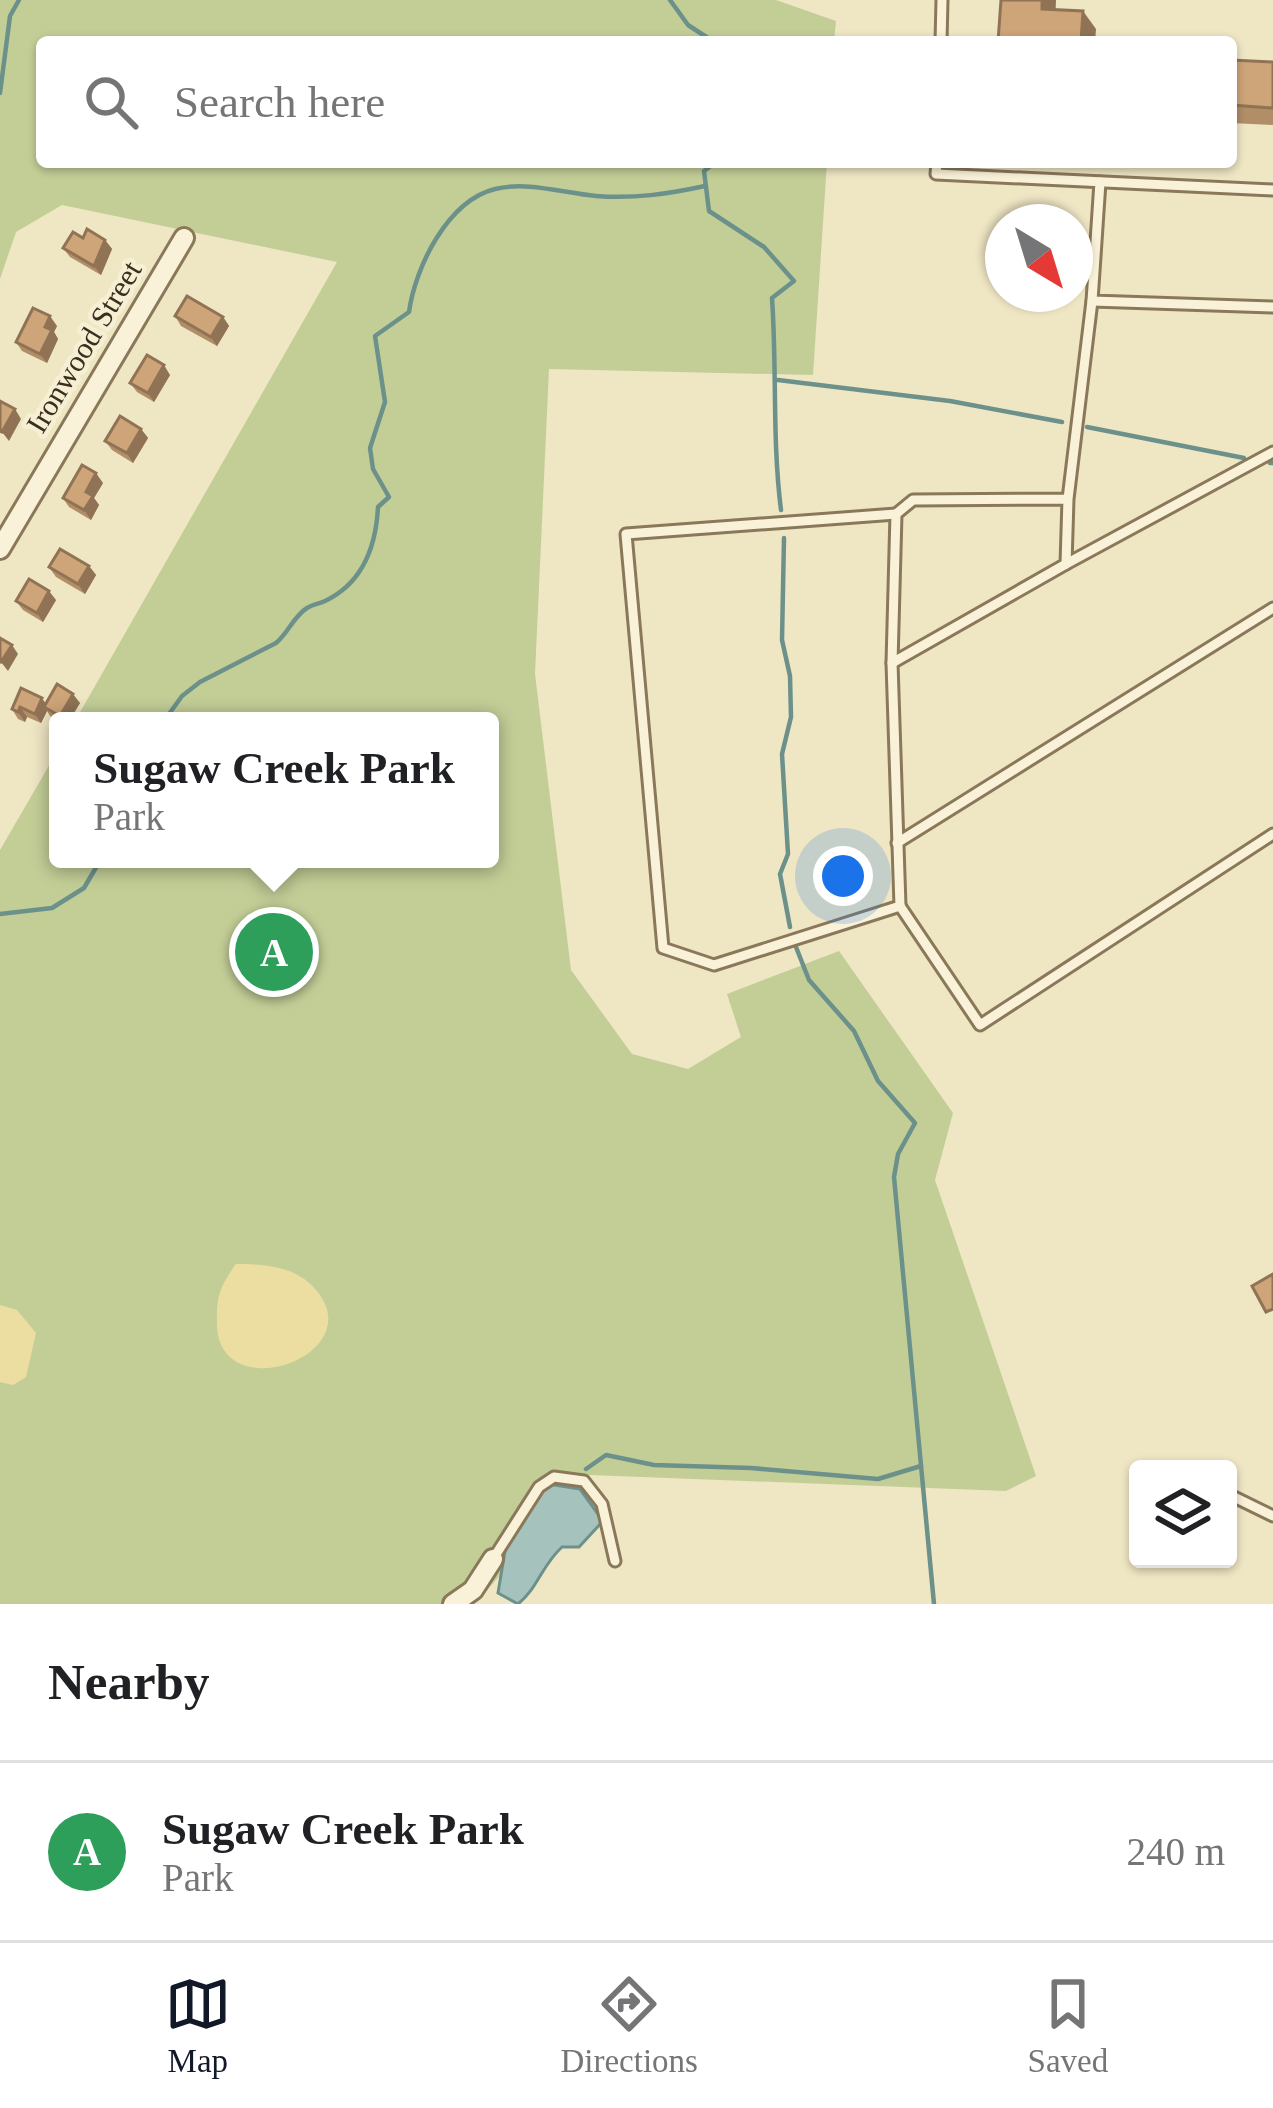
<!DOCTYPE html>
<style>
:root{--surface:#fff;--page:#f6f6f6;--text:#202124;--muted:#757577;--line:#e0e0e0;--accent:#111827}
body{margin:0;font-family:"Times New Roman",serif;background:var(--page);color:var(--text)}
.controls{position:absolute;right:36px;bottom:36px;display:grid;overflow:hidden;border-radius:12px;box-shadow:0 3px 9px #0004}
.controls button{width:108px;height:108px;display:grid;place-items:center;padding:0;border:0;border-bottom:3px solid var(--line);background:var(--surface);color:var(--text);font:60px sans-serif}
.compass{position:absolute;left:985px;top:204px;width:108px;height:108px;border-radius:50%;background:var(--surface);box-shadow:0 3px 9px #0004;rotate:142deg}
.you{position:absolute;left:843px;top:876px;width:42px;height:42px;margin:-30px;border:9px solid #fff;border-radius:50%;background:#1a73e8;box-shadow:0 0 0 18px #1a73e833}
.badge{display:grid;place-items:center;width:78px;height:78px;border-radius:50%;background:var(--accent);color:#fff;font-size:39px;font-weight:700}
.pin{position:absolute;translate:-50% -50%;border:6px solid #fff;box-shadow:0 3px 12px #0006}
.popup{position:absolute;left:49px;top:712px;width:450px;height:156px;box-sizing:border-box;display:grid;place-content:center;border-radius:12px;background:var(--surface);filter:drop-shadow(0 3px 9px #0005);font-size:39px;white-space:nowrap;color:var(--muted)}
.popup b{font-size:45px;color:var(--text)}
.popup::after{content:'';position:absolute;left:50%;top:100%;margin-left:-24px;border:24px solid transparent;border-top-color:var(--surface)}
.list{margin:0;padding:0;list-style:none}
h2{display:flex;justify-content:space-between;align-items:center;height:156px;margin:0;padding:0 48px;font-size:51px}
h2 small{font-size:39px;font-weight:400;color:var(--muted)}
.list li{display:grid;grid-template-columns:78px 1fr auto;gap:36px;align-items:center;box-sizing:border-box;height:180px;padding:0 48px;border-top:3px solid var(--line)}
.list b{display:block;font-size:45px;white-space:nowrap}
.list p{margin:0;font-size:39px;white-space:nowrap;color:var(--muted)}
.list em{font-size:39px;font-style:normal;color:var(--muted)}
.icon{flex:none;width:66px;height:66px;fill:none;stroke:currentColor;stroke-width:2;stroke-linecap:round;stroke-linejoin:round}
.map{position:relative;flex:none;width:1273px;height:1604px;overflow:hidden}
.search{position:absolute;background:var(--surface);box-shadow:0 3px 9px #0004;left:36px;right:36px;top:36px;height:132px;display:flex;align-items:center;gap:30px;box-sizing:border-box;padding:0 42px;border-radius:12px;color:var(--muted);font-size:45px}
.sheet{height:336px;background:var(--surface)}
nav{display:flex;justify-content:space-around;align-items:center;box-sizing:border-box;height:168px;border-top:3px solid var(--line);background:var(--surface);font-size:33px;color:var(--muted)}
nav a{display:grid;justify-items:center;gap:6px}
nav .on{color:var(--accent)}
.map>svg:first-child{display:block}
.green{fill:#c3ce97}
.sand{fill:#ecdea1}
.water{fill:#a6c2bc;stroke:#6c918b;stroke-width:3}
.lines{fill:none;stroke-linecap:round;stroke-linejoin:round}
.stream{stroke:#6c918b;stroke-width:4.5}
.lane-casing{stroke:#8a785a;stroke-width:15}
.street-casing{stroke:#8a785a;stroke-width:24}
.lane{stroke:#faf2d8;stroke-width:9}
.street{stroke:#faf2d8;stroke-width:18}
.wall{fill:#b18d68}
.shaded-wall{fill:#907355}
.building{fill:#cea479;stroke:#907355;stroke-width:3}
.labels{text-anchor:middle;stroke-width:9;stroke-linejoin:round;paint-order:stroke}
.street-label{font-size:30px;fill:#3a2e1e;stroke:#f6efd4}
</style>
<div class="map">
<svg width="1273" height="1604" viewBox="0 0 1273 1604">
<rect width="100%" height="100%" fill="#efe6c4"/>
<polygon class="green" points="0,0 776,0 836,21 834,42 42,42 42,162 827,162 813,375 549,369 535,674 571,970 632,1054 688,1069 741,1037 727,994 839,951 953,1113 935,1180 1036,1476 1006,1491 590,1475 486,1591 464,1604 0,1604 0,850 58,750 58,859 490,859 490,721 75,721 337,262 62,205 16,232 0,279"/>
<g class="sand">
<path d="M236 1264C268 1264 299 1266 320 1295 364 1359 218 1407 217 1324 216 1297 220 1286 236 1264Z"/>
<polygon points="0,1305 17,1310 36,1333 26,1377 13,1385 0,1382"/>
</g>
<path class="water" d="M548 1484 580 1489 603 1521 579 1547H562C542 1565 538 1588 518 1604L498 1593 506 1545Z"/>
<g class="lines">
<g class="stream">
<polyline points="670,0 688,25 714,42"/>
<polyline points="0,93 10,16 19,0"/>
<path d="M716 162 704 171 709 211 764 247 794 281 772 298C777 369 772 439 781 510"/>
<polyline points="778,380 950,401 1062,422"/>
<polyline points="1087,427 1244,458"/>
<polyline points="1270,463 1273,463"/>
<polyline points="784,538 782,640 790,676 791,717 782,754 788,854 780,874 790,927"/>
<path d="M164 721 182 696 200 682 276 643C288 633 294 616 307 608 316 603 316 605 325 601 363 583 376 546 378 507L389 497 373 469 370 448 385 402 375 336 409 312C415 268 447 201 495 189 527 181 563 193 596 196 634 199 668 194 705 186"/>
<polyline points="0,914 52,908 84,888 101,859"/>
<polyline points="796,947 809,980 854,1031 878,1081 915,1123 898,1154 894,1177 934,1604"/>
<polyline points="586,1469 606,1455 654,1465 751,1468 878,1479 921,1466"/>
</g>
<defs>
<g id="lane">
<polyline points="941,42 942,0"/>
<polyline points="937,162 936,174 1273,190"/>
<polyline points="1100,182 1092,301 1273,307"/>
<polyline points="1068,499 913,500 896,514 892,663 1066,564 1068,499 1092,301"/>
<polyline points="1066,564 1273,452"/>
<polyline points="892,663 900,906 714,965 663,948 626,534 896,514"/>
<polyline points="897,843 1273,608"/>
<polyline points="900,906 980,1025 1273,834"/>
<polyline points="1228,1494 1273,1516"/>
<polyline points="493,1559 539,1487 554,1477 584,1481 602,1504 615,1561"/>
</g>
<g id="street">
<polyline points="0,549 184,238"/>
<polyline points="453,1604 473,1590 493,1559"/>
</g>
</defs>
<use href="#lane" class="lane-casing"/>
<use href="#street" class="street-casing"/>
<use href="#lane" class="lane"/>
<use href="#street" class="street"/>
</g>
<g class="wall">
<polygon points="1231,60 1273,62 1273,125 1231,123"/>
<polygon points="83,238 105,240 112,249 101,275 70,257 63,248"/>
<polygon points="175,316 223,317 229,326 217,346 181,326"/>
<polygon points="57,326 54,332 58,339 47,363 22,351 16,342"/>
<polygon points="170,375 154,402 137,392 130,383"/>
<polygon points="141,429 148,438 133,463 112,450 105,441"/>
<polygon points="103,483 94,498 99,505 91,520 69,507 63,498"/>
<polygon points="89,566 96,575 85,594 56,577 49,567"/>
<polygon points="56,600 43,622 23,610 16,601"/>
<polygon points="46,703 80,703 69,721 59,721 50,716 47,711 41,723 27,717 25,722 18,719 12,709"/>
</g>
<g class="shaded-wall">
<polygon points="1042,0 1056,0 1055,27 1042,9"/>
<polygon points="1083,11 1096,29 1095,42 1081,42"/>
<polygon points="105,240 112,249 101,275 94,266"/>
<polygon points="50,316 57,326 54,332 58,339 47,363 40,354 45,327"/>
<polygon points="223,317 229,326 217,346 211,337"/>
<polygon points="164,365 170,375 154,402 148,393"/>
<polygon points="15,409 21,419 9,441 2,432"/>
<polygon points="141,429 148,438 133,463 127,453"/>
<polygon points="96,473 103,483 94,498 99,505 91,520 84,510 86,492"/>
<polygon points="89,566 96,575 85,594 78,584"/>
<polygon points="49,591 56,600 43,622 37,613"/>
<polygon points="12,645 18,654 8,671 1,662"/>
<polygon points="73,694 80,703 69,721 63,721 60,716"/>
<polygon points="42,698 48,707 44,707 47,711 41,723 35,714"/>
<polygon points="20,707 27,717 25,722 18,712"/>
</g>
<g class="building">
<polygon points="1001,0 1042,0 1042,9 1083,11 1081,42 998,42"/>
<polygon points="1231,60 1273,62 1273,108 1231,105"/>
<polygon points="87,229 105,240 94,266 63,248 73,232 83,238"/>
<polygon points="187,296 223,317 211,337 175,316"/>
<polygon points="33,308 50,316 45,327 52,330 40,354 16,342"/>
<polygon points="147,355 164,365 148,393 130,383"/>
<polygon points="0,401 15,409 2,432 0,431"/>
<polygon points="120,416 141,429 127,453 105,441"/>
<polygon points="82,465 96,473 86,492 93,496 84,510 63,498"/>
<polygon points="60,549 89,566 78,584 49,567"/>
<polygon points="29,579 49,591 37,613 16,601"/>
<polygon points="0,638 12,645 1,662 0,661"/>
<polygon points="57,684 73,694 60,716 44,707"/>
<polygon points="21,688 42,698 35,714 20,707 18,712 12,709"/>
<polygon points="1273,1274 1273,1309 1266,1312 1252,1286"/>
</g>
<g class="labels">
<g class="street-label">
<text transform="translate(84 347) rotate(-59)" y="10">Ironwood Street</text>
</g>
</g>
</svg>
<div class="controls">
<button><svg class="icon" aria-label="layers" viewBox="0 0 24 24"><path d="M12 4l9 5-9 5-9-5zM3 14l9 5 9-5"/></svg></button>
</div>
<svg class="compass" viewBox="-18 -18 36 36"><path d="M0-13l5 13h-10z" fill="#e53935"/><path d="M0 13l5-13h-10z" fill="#757577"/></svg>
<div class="you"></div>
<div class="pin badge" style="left:274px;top:952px;background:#2e9e5b">A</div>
<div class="popup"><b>Sugaw Creek Park</b>Park</div>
<div class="search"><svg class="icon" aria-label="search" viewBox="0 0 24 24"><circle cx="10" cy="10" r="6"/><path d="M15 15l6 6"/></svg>Search here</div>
</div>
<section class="sheet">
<h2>Nearby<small></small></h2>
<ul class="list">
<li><span class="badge" style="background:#2e9e5b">A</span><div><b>Sugaw Creek Park</b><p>Park</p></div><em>240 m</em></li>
</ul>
</section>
<nav>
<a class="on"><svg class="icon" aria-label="map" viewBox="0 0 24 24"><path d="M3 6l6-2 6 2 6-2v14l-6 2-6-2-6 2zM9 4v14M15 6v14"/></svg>Map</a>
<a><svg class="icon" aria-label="directions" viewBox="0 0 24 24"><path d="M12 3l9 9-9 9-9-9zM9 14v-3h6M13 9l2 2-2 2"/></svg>Directions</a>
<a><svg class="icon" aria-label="saved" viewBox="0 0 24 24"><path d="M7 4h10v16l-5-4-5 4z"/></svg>Saved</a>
</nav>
